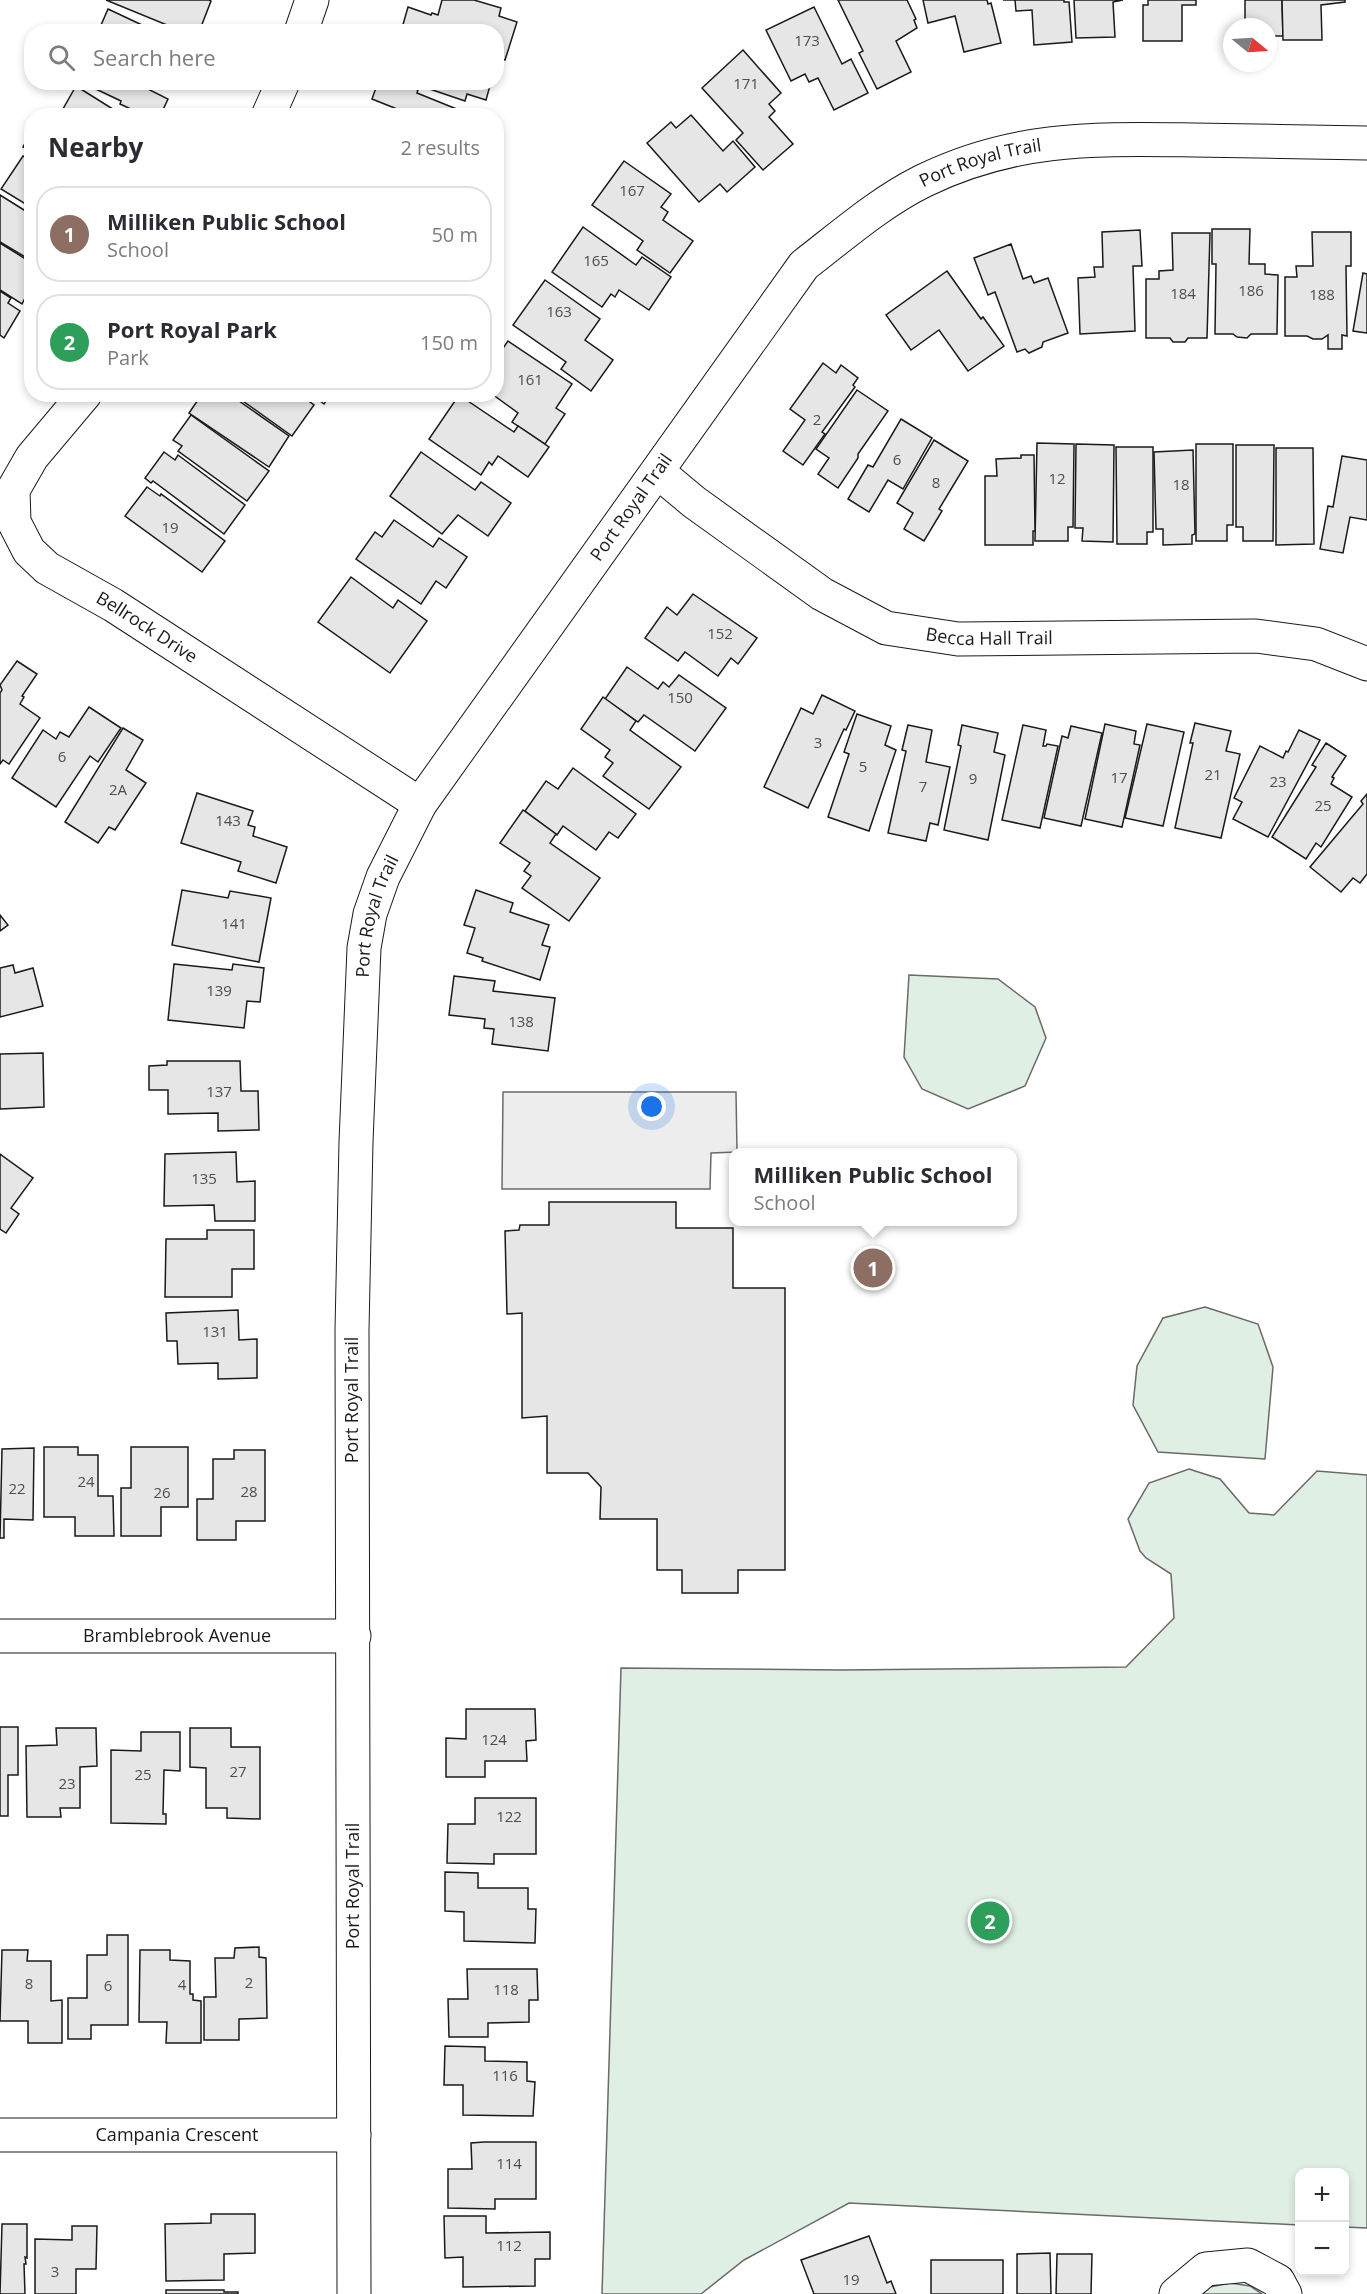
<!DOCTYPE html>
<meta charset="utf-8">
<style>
:root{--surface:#fff;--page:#f2f2f3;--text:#2b2b33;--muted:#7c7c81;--line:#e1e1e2;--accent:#7c3aed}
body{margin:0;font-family:"Open Sans",sans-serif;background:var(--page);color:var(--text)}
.controls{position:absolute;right:18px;bottom:18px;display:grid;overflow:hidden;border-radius:12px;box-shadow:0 3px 9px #0003}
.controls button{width:54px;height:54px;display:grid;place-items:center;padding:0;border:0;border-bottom:2px solid var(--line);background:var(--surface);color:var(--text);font:30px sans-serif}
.compass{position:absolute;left:1223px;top:18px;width:54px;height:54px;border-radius:50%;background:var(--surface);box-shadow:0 3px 9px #0003;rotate:108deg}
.you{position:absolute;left:652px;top:1107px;width:21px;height:21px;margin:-15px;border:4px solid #fff;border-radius:50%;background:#1a73e8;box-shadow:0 0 0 9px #1a73e833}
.badge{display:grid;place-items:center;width:39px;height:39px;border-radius:50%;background:var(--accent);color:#fff;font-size:20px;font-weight:700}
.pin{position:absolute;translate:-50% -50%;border:3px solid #fff;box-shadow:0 2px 6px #0006}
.popup{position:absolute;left:729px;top:1148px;width:288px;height:78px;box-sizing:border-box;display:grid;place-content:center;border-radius:12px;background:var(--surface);filter:drop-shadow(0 2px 4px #0005);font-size:20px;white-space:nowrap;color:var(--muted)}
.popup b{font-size:22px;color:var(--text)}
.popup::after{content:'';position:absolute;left:50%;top:100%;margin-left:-12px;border:12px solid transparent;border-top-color:var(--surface)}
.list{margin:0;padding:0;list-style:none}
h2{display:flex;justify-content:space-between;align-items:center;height:78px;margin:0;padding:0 24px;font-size:26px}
h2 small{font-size:20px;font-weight:400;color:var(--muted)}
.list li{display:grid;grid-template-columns:39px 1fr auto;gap:18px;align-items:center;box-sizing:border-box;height:96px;margin:0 12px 12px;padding:0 12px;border:2px solid var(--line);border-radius:24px}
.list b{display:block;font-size:22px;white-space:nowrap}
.list p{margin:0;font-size:20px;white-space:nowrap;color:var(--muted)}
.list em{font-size:20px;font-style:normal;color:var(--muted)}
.icon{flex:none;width:33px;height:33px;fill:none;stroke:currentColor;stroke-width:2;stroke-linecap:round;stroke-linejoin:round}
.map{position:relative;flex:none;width:1367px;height:2294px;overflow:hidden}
.search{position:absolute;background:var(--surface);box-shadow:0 3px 9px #0003;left:24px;top:24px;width:480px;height:66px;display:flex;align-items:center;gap:15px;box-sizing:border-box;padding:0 21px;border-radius:24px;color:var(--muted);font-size:22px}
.panel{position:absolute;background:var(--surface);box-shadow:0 3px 9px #0003;left:24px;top:108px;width:480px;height:294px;border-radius:24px}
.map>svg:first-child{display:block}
.green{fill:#e0efe3;stroke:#6a6a6a;stroke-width:1.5}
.parking{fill:#ededed;stroke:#6a6a6a;stroke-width:1.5}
.building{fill:#e6e6e6;stroke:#1a1a1a;stroke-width:1.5}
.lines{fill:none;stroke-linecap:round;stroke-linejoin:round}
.minor-casing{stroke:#1a1a1a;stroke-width:35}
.minor{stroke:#fff;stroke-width:33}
.labels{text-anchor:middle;stroke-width:4.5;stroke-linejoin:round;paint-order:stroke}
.number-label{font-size:15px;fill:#4d4d4d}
.street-label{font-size:18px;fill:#1a1a1a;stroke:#fff}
</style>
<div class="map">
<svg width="1367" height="2294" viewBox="0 0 1367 2294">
<rect width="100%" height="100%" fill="#fff"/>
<g class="green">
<polygon points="909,975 998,979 1035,1007 1046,1038 1025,1086 968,1109 922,1089 904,1057"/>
<polygon points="1205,1307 1258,1324 1273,1367 1265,1459 1158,1452 1133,1405 1137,1366 1163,1318"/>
<polygon points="1189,1469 1220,1479 1249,1513 1274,1515 1317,1471 1367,1475 1367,2228 1345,2227 1344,2172 1300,2172 1299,2225 849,2203 744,2260 701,2294 602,2294 621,1668 841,1670 1126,1667 1174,1618 1171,1574 1146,1558 1140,1551 1128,1519 1149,1483"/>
<polygon points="1230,2283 1250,2286 1262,2294 1202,2294 1210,2287"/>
</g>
<polygon class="parking" points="503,1092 736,1092 737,1152 711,1153 710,1189 502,1189"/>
<g class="building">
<polygon points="106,0 209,0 211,1 199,32 184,32"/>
<polygon points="442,0 474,0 501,8 499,16 517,22 505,60 496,57 496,32 415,32 402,28 408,7 431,15 432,13 438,15"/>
<polygon points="838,0 907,0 916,19 914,20 917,28 896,41 911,72 877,89 859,53 863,51"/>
<polygon points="923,0 987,0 988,4 991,3 1001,43 964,52 955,16 928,23"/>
<polygon points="1003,0 1064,0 1064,2 1069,2 1072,42 1034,45 1032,10 1016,11 1015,0"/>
<polygon points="1074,0 1123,0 1113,2 1115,37 1076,38"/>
<polygon points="1148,0 1196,0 1196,5 1182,5 1182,41 1143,41 1143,5 1148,5"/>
<polygon points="1245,0 1282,0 1283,36 1268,36 1268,27 1245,27"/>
<polygon points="1282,0 1345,0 1345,2 1321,5 1322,40 1283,40"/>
<polygon points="814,7 842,64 851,59 868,93 834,110 818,78 809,82 805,74 791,81 766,30"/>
<polygon points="108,9 157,32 98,32"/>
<polygon points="743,50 781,93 769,104 775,111 769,117 793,144 763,170 736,140 743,133 702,88"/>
<polygon points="81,82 134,82 168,99 160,116 146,116 120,104 121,101"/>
<polygon points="378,82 398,82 418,90 417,93 474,116 406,116 407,113 372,99"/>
<polygon points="409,82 491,82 486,100 467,94 465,101"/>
<polygon points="76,86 124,116 59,116"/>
<polygon points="691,115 723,151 733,141 755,167 727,192 720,184 699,202 647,143 671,122 676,128"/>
<polygon points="32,131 32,152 23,147"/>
<polygon points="23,156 32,161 32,208 1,189"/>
<polygon points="624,161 671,194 661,207 668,212 663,220 693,241 670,273 637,250 643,241 592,205"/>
<polygon points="0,195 32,215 32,261 0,242"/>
<polygon points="583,227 636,265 642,257 671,277 649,310 619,290 615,297 611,294 602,307 552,272"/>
<polygon points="1212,229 1250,229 1249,264 1265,264 1265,274 1278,275 1277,334 1251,334 1247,338 1237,337 1233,334 1215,334 1216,264 1212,264"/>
<polygon points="1140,230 1142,266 1133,266 1135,331 1080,334 1078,278 1095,277 1094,267 1103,267 1102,232"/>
<polygon points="1312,232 1351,232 1351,266 1346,266 1347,336 1342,335 1342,349 1328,349 1328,335 1322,339 1313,339 1307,336 1285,336 1285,277 1297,277 1296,266 1313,266"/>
<polygon points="1172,233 1210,233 1207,338 1188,338 1185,342 1173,342 1170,338 1146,338 1146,279 1159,279 1159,271 1173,270"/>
<polygon points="0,243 32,263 32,302 25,298 22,304 0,290"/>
<polygon points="1011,244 1023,279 1031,276 1034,283 1048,278 1068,333 1043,342 1042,347 1029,353 1025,349 1017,352 995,292 988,295 974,258"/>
<polygon points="947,271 981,319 983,317 1004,346 968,371 939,330 911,350 886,315"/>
<polygon points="1363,273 1367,274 1367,333 1353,331"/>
<polygon points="545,280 600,319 585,340 613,360 591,391 561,369 566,362 513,325"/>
<polygon points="0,291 11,298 8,303 20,311 4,338 0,335"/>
<polygon points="508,341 572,384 556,408 565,414 545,444 512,422 518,413 492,394 496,394 496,358"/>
<polygon points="823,363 836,373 841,365 858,378 853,385 855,387 822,432 825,434 803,465 783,451 805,420 790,409"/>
<polygon points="857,390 888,411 858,454 858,458 838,488 818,474 829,458 816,449"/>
<polygon points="202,394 229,394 289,436 269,467 189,413"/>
<polygon points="233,394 299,394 314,405 292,436"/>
<polygon points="311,394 331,394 324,404"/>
<polygon points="459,395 514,432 518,426 549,447 528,477 498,456 492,465 489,462 481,475 429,439"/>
<polygon points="191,415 269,471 247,501 178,451 182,446 173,440"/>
<polygon points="901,419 932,438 903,489 888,480 869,512 848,499 868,465 873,467"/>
<polygon points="934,440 968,461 939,509 942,511 924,541 904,529 913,513 897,503"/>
<polygon points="1037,443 1074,444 1073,527 1068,527 1068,541 1035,541"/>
<polygon points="1076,444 1114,445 1113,542 1082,541 1083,528 1075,528"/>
<polygon points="1196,444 1233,444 1233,525 1227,525 1227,541 1196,541"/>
<polygon points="1236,445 1274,445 1273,541 1243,541 1243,527 1236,527"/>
<polygon points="1116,447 1153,447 1153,532 1147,532 1147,544 1117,544"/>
<polygon points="1276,448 1313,448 1314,544 1276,545"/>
<polygon points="1193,450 1195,534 1192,535 1192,544 1163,545 1163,529 1156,529 1154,452"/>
<polygon points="164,452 175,460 178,455 245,505 224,534 153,481 151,483 145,478"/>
<polygon points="421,452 475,490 481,482 511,503 488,536 458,515 442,534 390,496"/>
<polygon points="1021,455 1034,455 1035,531 1033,531 1033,545 985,545 985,476 997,476 996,459 1021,458"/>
<polygon points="1342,456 1367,460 1367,520 1350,517 1343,553 1320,549 1328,506 1333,507"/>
<polygon points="147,487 160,496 161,494 225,541 202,572 125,516"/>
<polygon points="394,520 433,547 439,538 467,557 446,588 436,581 421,604 356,559 375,532 382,537"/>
<polygon points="351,577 393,608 398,600 427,621 390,673 318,622"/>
<polygon points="693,594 757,638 738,664 731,658 718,676 685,652 678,661 645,638 667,607 677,615"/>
<polygon points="17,661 37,674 22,696 24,697 20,704 40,718 9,764 3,760 0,764 0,693 2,690 0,685"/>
<polygon points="627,667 658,689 663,682 669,687 679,675 726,708 695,751 644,715 638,722 605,699"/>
<polygon points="822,695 855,711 846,730 844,729 808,808 764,787 801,708 813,714"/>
<polygon points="603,697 636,721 630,730 681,767 649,809 603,776 613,763 605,757 610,750 581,729"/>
<polygon points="89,707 121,728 98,762 90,756 56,807 12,778 43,730 56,739 60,732 69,737"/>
<polygon points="857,714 891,726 885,745 896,750 869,831 828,817 849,754 844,752"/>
<polygon points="1195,723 1231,731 1226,751 1240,754 1221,838 1175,828 1193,743 1190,743"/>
<polygon points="1105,724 1136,731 1134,744 1140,745 1122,827 1085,819"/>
<polygon points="1147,724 1184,732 1163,826 1125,818"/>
<polygon points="908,725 932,730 926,762 950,767 938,825 930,823 926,841 888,833 906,751 902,750"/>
<polygon points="962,725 998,733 994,752 1005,755 988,840 944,830 961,746 958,745"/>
<polygon points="1023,725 1046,730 1043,746 1046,746 1047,744 1058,746 1040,828 1002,820"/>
<polygon points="1071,726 1102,733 1081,826 1044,818 1062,736 1068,738"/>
<polygon points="123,728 143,740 126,770 146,783 115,830 109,827 98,843 65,822"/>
<polygon points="1299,730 1320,740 1268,837 1233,819 1242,802 1234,798 1260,746 1283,758 1286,751 1288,752"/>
<polygon points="1326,743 1346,756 1332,777 1334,778 1331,784 1352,797 1321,847 1316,843 1306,859 1272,837 1316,767 1312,765"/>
<polygon points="573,768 636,814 618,838 609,832 596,850 563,826 557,835 525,811 546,781 558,789"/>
<polygon points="197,793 253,811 248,825 255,827 253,836 287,847 276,883 238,871 241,862 181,843"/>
<polygon points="1367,794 1367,874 1360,883 1353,878 1341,892 1310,867 1363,804 1361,801"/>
<polygon points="523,810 556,834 550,843 600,878 569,921 522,888 531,876 524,871 530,863 500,843"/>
<polygon points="182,890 228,898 230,891 271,898 259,962 172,945"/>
<polygon points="476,890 513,903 510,912 549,925 542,945 550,947 540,980 482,961 483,958 467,953 475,928 464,925"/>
<polygon points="0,915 8,925 0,931"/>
<polygon points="174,964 232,970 233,964 264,968 260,1002 247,1001 244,1028 168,1020"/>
<polygon points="13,965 15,973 33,968 43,1006 0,1017 0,968"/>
<polygon points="454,976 495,981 493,991 555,998 548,1051 492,1044 494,1029 484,1028 485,1019 449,1015"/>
<polygon points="43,1053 44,1107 0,1109 0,1054"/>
<polygon points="167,1061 240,1061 241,1091 258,1091 259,1130 218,1131 218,1113 168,1114 168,1090 149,1090 149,1066 167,1065"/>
<polygon points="236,1152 237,1182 255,1181 255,1221 215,1221 214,1205 164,1206 165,1154"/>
<polygon points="0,1154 33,1178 11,1208 19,1214 6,1233 0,1229"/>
<polygon points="549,1202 676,1202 676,1228 733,1228 733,1288 785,1288 785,1570 738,1570 738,1593 682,1593 682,1570 657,1570 657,1519 600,1519 601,1487 588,1473 547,1473 547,1416 522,1418 522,1313 507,1314 505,1231 519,1230 520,1225 549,1225"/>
<polygon points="207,1230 254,1230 254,1269 232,1269 232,1297 165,1297 166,1239 207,1239"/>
<polygon points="238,1310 239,1340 257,1339 257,1378 218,1379 218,1363 178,1364 177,1341 167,1341 166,1313"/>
<polygon points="44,1447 78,1447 78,1455 98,1455 98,1496 113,1496 114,1536 75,1536 75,1517 44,1517"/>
<polygon points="131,1447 188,1447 188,1507 161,1507 161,1536 121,1536 121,1488 131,1488"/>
<polygon points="34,1448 33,1520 4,1519 4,1538 0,1538 2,1449"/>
<polygon points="234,1450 265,1450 265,1521 236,1521 236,1540 197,1540 197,1499 213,1499 213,1459 234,1459"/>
<polygon points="466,1709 535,1709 536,1740 526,1741 527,1761 485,1761 485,1777 446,1777 446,1738 466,1739"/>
<polygon points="0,1727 18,1727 18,1775 8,1775 8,1816 0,1816"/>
<polygon points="56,1728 96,1728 97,1766 80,1767 80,1808 60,1808 61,1817 27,1817 26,1746 57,1745"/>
<polygon points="190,1728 231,1728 231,1747 260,1747 260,1819 227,1818 227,1808 206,1808 206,1768 190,1767"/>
<polygon points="141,1732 180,1732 180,1771 164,1770 163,1814 166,1814 166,1824 111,1823 111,1750 141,1751"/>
<polygon points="475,1798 536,1798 536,1854 494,1854 494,1864 447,1863 448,1824 475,1824"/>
<polygon points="445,1872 478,1873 478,1888 528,1888 528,1909 536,1909 535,1943 464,1941 464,1912 445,1911"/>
<polygon points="107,1935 128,1935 128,2025 91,2025 91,2039 68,2039 68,1998 87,1998 87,1955 107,1955"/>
<polygon points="259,1947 259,1957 266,1958 267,2018 239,2019 239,2040 204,2040 204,1997 216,1997 215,1958 234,1958 235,1948"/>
<polygon points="2,1950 28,1950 27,1961 51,1961 51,2001 62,2000 62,2043 28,2043 28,2021 0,2021"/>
<polygon points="140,1950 170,1950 170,1960 190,1961 190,1994 193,1994 193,2000 201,2001 201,2043 166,2043 167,2022 139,2022"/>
<polygon points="467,1969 537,1969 538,2000 529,2000 529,2022 488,2023 488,2037 449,2037 448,1999 468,1999"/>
<polygon points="445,2046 485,2047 485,2061 527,2062 527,2081 535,2082 533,2116 463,2115 463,2085 444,2085"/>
<polygon points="484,2142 536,2142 536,2199 495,2199 495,2209 448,2208 448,2169 472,2169 471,2143"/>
<polygon points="211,2214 255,2214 255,2253 224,2254 224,2280 166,2281 165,2224 211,2223"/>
<polygon points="444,2216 486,2216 486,2233 550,2232 550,2259 535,2259 535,2286 463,2287 463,2257 445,2258"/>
<polygon points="2,2224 27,2224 27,2258 25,2257 26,2264 24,2264 25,2294 0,2294"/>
<polygon points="72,2226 97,2226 96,2269 76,2269 76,2294 35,2294 35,2239 72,2240"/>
<polygon points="869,2236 887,2283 891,2281 896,2294 814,2294 801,2260"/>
<polygon points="1050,2253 1051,2294 1017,2294 1017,2254"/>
<polygon points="1057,2254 1092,2254 1091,2294 1056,2294"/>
<rect x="931" y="2260" width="72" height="34"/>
<polygon points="166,2290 224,2290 224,2292 238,2292 238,2294 166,2294"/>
</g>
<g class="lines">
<defs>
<g id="minor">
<polyline points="301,32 312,0"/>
<polyline points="268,116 283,82"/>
<path id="s1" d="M85 394 32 457 13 490 14 522 29 551 47 568 113 605 420 804"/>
<path id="s2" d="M658 472 694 502 822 594 886 628 958 639 1256 636 1316 644 1367 664"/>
<path id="s3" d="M0 1636H354"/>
<path id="s4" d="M0 2135H354"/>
<path id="s5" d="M354 2294 352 1330 356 1142 364 948 370 914 383 877 420 804 804 265C843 235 879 203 923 181 1015 136 1095 139 1194 140 1252 141 1309 142 1367 143"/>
<polyline points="1176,2294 1206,2269 1248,2265 1278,2281 1285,2294"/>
</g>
</defs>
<use href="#minor" class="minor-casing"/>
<use href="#minor" class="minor"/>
</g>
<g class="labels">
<g class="number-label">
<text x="807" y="46">173</text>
<text x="746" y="89">171</text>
<text x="632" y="196">167</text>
<text x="596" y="266">165</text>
<text x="1251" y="296">186</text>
<text x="1183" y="299">184</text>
<text x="1322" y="300">188</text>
<text x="559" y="317">163</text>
<text x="530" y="385">161</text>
<text x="817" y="425">2</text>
<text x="897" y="465">6</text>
<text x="1057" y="484">12</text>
<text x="936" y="488">8</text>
<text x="1181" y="490">18</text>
<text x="170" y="533">19</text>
<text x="720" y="639">152</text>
<text x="680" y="703">150</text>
<text x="818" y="748">3</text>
<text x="62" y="762">6</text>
<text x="863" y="772">5</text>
<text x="1213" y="780">21</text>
<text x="1119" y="783">17</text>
<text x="973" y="784">9</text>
<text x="1278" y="787">23</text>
<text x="923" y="792">7</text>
<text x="118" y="795">2A</text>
<text x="1323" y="811">25</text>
<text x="228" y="826">143</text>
<text x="234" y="929">141</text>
<text x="219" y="996">139</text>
<text x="521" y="1027">138</text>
<text x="219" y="1097">137</text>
<text x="204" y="1184">135</text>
<text x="215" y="1337">131</text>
<text x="86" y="1487">24</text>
<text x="17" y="1494">22</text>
<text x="249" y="1497">28</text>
<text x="162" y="1498">26</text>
<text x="494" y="1745">124</text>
<text x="238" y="1777">27</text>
<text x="143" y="1780">25</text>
<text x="67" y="1789">23</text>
<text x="509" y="1822">122</text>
<text x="249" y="1988">2</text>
<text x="29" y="1989">8</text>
<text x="182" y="1990">4</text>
<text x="108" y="1991">6</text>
<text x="506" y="1995">118</text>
<text x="505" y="2081">116</text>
<text x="509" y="2169">114</text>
<text x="509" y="2251">112</text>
<text x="55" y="2277">3</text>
<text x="851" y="2285">19</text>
</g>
<g class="street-label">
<text dy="6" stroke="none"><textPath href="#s5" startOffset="2370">Port Royal Trail</textPath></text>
<text dy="6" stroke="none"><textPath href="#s5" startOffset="1866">Port Royal Trail</textPath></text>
<text dy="6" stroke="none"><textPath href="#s1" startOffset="326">Bellrock Drive</textPath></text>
<text dy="6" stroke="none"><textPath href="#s2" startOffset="381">Becca Hall Trail</textPath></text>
<text dy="6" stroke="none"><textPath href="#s5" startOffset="1380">Port Royal Trail</textPath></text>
<text transform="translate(352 1400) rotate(-90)" y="6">Port Royal Trail</text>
<text dy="6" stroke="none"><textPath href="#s3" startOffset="177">Bramblebrook Avenue</textPath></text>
<text transform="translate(353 1886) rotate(-90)" y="6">Port Royal Trail</text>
<text dy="6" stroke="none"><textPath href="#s4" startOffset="177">Campania Crescent</textPath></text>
</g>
</g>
</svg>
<div class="controls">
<button>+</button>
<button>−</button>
</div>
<svg class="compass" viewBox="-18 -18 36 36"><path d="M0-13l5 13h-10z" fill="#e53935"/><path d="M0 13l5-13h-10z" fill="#7c7c81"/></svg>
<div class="you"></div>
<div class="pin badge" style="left:873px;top:1268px;background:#8d6e63">1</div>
<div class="popup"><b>Milliken Public School</b>School</div>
<div class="pin badge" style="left:990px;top:1921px;background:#2e9e5b">2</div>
<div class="search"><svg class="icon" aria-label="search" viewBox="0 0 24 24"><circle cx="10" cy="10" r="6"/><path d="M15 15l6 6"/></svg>Search here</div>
<section class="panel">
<h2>Nearby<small>2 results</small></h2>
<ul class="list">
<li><span class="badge" style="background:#8d6e63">1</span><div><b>Milliken Public School</b><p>School</p></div><em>50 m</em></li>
<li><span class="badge" style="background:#2e9e5b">2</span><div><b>Port Royal Park</b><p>Park</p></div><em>150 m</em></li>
</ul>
</section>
</div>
